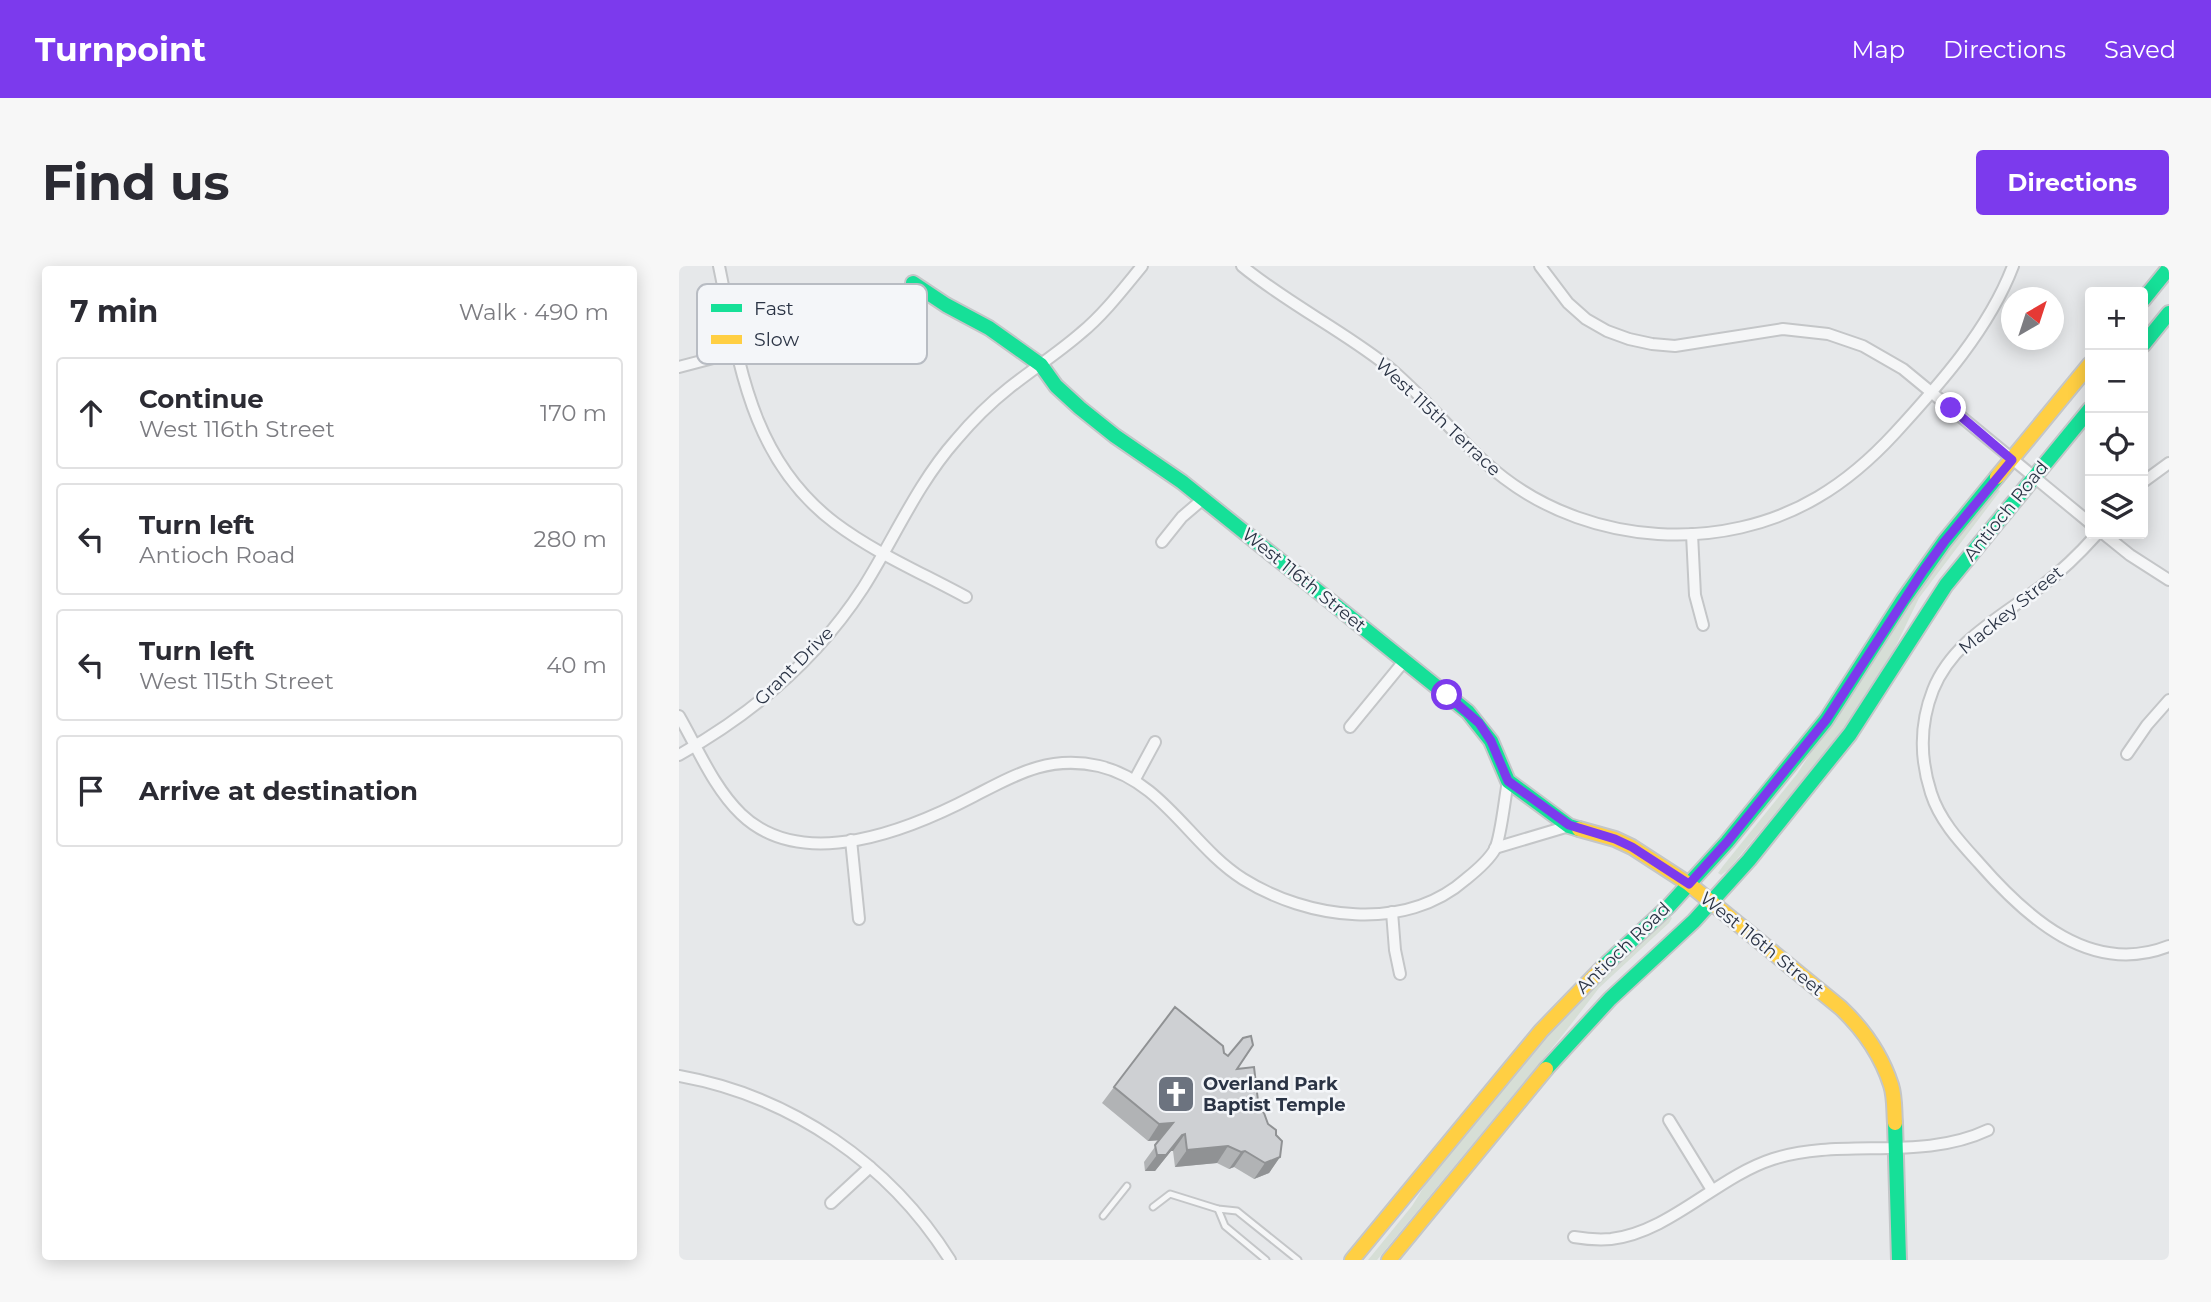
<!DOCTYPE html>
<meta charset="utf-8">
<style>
:root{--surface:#fff;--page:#f7f7f7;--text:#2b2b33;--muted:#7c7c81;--line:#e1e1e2;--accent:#7c3aed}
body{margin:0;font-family:Montserrat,sans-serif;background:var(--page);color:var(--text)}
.controls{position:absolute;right:21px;top:21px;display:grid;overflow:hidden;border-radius:7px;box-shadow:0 4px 18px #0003}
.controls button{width:63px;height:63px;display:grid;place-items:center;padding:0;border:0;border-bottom:2px solid var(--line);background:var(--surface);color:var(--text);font:35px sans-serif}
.compass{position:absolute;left:1322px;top:21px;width:63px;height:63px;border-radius:50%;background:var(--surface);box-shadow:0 4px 18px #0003;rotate:39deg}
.stop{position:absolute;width:21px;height:21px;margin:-16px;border:5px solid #7c3aed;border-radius:50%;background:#fff}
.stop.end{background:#7c3aed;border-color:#fff;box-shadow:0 2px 7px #0008}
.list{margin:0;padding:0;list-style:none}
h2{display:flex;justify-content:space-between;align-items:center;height:91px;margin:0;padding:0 28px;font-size:30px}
h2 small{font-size:23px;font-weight:400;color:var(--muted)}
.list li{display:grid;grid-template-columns:46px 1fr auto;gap:21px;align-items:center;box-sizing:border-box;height:112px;margin:0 14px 14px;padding:0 14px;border:2px solid var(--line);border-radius:7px}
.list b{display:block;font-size:26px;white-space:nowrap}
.list p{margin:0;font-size:23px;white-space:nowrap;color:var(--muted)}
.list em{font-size:23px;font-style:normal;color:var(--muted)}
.icon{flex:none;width:38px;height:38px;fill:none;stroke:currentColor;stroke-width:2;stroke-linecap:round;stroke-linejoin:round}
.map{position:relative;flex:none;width:1490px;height:994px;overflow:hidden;border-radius:7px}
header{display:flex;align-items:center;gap:42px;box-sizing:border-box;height:98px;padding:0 35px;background:var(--accent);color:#fff}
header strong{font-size:33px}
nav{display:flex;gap:38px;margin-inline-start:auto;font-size:24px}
.intro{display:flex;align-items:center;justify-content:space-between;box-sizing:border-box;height:168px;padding:0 42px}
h1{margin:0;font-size:49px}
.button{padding:18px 32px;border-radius:7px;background:var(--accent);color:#fff;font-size:24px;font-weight:700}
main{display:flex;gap:42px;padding:0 42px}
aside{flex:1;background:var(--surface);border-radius:7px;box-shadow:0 4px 18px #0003}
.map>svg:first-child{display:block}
.green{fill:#d6ded6}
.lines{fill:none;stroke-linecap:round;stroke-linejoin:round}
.lane-casing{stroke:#c4c6c8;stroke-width:9}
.street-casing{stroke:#c4c6c8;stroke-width:14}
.fast-casing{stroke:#c4c6c8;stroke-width:18}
.slow-casing{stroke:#c4c6c8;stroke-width:18}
.lane{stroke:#f5f6f7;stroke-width:5}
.street{stroke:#f5f6f7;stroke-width:10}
.fast{stroke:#16e098;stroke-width:14}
.slow{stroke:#ffcf43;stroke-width:14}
.wall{fill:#b1b3b5}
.shaded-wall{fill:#909294}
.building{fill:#ced0d3;stroke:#909294;stroke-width:2}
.route{stroke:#7c3aed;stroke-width:9}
.labels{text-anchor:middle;stroke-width:5;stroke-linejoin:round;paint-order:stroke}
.street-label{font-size:18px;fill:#2b3445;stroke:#f4f6f9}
.poi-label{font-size:18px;font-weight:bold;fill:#2b3445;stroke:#f4f6f9;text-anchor:start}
.key{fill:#f4f6f9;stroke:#b8bcc3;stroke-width:2}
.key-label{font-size:19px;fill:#2b3445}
</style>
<header>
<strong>Turnpoint</strong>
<nav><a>Map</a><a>Directions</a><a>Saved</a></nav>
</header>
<div class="intro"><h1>Find us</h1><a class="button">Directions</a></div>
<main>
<aside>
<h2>7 min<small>Walk · 490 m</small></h2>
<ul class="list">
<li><svg class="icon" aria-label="ahead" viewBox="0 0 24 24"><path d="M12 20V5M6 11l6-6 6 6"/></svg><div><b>Continue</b><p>West 116th Street</p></div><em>170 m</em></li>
<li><svg class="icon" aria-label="left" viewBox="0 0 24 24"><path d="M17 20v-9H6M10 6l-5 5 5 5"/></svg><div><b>Turn left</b><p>Antioch Road</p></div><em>280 m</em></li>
<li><svg class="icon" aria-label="left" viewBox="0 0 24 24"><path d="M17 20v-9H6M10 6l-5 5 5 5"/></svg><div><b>Turn left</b><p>West 115th Street</p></div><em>40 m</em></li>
<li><svg class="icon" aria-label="arrive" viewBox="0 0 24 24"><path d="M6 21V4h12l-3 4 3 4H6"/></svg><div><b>Arrive at destination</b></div></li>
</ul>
</aside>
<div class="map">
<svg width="1490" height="994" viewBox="0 0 1490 994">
<rect width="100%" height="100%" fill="#e6e8ea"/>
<g class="green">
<polygon points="1318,223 1321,225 1240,332 1213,388 1173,450 1148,484 1049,604 1042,609 1039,607 1044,600 1118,508 1239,322 1282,265"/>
<polygon points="990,649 993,652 990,657 920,722 883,770 698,994 689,994 733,940 754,906 893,739"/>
</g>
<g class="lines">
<defs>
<g id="lane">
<polyline points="474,941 491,928 539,943 558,945 619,994"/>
<polyline points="539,943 546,960 587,994"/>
<polyline points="424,950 448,920"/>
</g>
<g id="street">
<path d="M40 0C60 96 71 193 156 257 196 287 243 307 287 331"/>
<path d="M563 0C608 37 661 63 707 99 749 133 782 179 825 212 913 279 1043 288 1139 231 1168 214 1193 192 1216 167 1261 118 1310 63 1334 0"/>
<polyline points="861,0 889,37 907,53 928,65 950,73 973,78 996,80 1104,63 1149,68 1184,80 1224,103 1411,257"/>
<polyline points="0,101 57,86"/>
<polyline points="1464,216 1490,197"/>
<polyline points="1013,268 1016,329 1024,359"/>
<path d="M1418 268C1401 287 1384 304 1364 319 1324 350 1274 374 1254 424 1241 457 1241 493 1252 527 1261 555 1281 576 1300 597 1347 651 1412 711 1490 680"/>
<polyline points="1425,268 1451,289 1490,314"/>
<polyline points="483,276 503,251 524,233"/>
<path d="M0 450C19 483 35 522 62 548 124 608 232 563 295 530 338 508 370 489 420 500 484 515 512 580 564 613 628 653 726 667 787 613 797 605 810 594 816 583 822 571 826 530 829 515"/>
<polyline points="671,461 726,394"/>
<polyline points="1448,488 1468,459 1490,434"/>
<path d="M0 489C73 448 138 393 184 322 215 273 238 218 277 174 293 155 311 137 330 122 354 103 379 87 402 67 425 48 444 23 463 0"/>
<polyline points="456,513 476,476"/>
<polyline points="172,574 180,653"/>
<polyline points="816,582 890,560"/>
<polyline points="713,646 716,684 721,708"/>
<path d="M0 810C112 830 211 898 271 994"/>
<polyline points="990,854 1033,924"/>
<polyline points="152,937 191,901"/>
<path d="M895 971C907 973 920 974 932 973 991 966 1038 911 1094 893 1164 871 1241 896 1309 864"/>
</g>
<g id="fast">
<polyline points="234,17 267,39 310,62 362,99 377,120 401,142 436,170 503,216 789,446 812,475 829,515 890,560 900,563"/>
<polyline points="1464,34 1490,2"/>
<polyline points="1464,79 1490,47"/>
<polyline points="924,701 990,640 1048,576 1147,454 1224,334 1265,276 1318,211"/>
<polyline points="867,803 931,733 1015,655 1070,594 1171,468 1267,319 1411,143"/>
<polyline points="1216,857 1220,994"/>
</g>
<g id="slow">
<polyline points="1318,211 1411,98"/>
<path d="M900 563 936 573 953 581 1010 618 1162 742C1185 764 1202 788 1212 819 1216 831 1215 845 1216 857"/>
<polyline points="673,994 862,765 924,701"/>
<polyline points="710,994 867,803"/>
</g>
</defs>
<use href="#lane" class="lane-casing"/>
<use href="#street" class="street-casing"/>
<use href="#fast" class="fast-casing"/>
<use href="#slow" class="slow-casing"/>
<use href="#lane" class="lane"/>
<use href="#street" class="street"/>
<use href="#fast" class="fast"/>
<use href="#slow" class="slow"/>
</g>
<polygon class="wall" points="545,787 558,803 580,843 597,869 601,891 590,907 575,913 555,901 550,903 538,897 496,901 494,885 492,885 476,905 466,905 465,896 481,874 469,875 423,837 435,821"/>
<g class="shaded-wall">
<polygon points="494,857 483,874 469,875 480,858"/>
<polygon points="506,868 494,885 492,885 476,905 466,905 478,889 503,869"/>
<polygon points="549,880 538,897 496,901 508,884"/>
<polygon points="566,885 555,901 550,903 562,886"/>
<polygon points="601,891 590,907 575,913 586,897"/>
</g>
<polygon class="building" points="496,741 544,780 545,787 549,790 564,772 572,770 574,779 558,803 575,801 580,843 585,847 589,858 597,864 597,869 603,875 601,891 586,897 566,885 562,886 549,880 508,884 506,868 503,869 487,889 478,889 476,879 494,857 480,858 435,821"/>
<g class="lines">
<polyline class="route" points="768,429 800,457 812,475 829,515 890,559 936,573 953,581 1010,618 1048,576 1147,454 1244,305 1265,276 1333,194 1272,142"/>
</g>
<defs>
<symbol id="church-square" viewBox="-11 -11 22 22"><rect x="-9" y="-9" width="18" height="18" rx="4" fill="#6c737f" stroke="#f4f6f9"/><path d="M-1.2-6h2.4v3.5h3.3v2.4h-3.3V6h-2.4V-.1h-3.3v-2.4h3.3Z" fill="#fff"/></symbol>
</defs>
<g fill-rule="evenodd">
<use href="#church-square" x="475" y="806" width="44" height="44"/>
</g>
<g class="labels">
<g class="street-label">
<text transform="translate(759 151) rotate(43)" y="6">West 115th Terrace</text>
<text transform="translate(1327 245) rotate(-51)" y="6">Antioch Road</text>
<text transform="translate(625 314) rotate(39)" y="6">West 116th Street</text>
<text transform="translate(1332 344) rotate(-39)" y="6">Mackey Street</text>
<text transform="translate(115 400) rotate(-45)" y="6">Grant Drive</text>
<text transform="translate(1083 678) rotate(39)" y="6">West 116th Street</text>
<text transform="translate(944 682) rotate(-44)" y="6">Antioch Road</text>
</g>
<g class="poi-label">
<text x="524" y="824">Overland Park<tspan x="524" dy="21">Baptist Temple</tspan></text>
</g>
</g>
<rect x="18" y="18" width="230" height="80" rx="10" class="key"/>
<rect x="32" y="38" width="31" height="8" fill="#16e098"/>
<rect x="32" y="69" width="31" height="9" fill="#ffcf43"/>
<g class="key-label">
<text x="75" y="49">Fast</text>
<text x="75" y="80">Slow</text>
</g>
</svg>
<div class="controls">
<button>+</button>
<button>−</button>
<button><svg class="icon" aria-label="locate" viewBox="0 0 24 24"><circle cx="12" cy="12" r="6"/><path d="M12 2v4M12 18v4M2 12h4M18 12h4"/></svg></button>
<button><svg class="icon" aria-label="layers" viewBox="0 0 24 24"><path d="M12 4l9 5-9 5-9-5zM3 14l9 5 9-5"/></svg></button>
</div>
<svg class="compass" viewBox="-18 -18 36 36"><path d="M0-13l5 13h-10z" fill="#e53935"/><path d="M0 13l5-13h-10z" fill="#7c7c81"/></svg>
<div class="stop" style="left:768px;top:429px"></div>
<div class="stop end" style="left:1272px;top:142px"></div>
</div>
</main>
